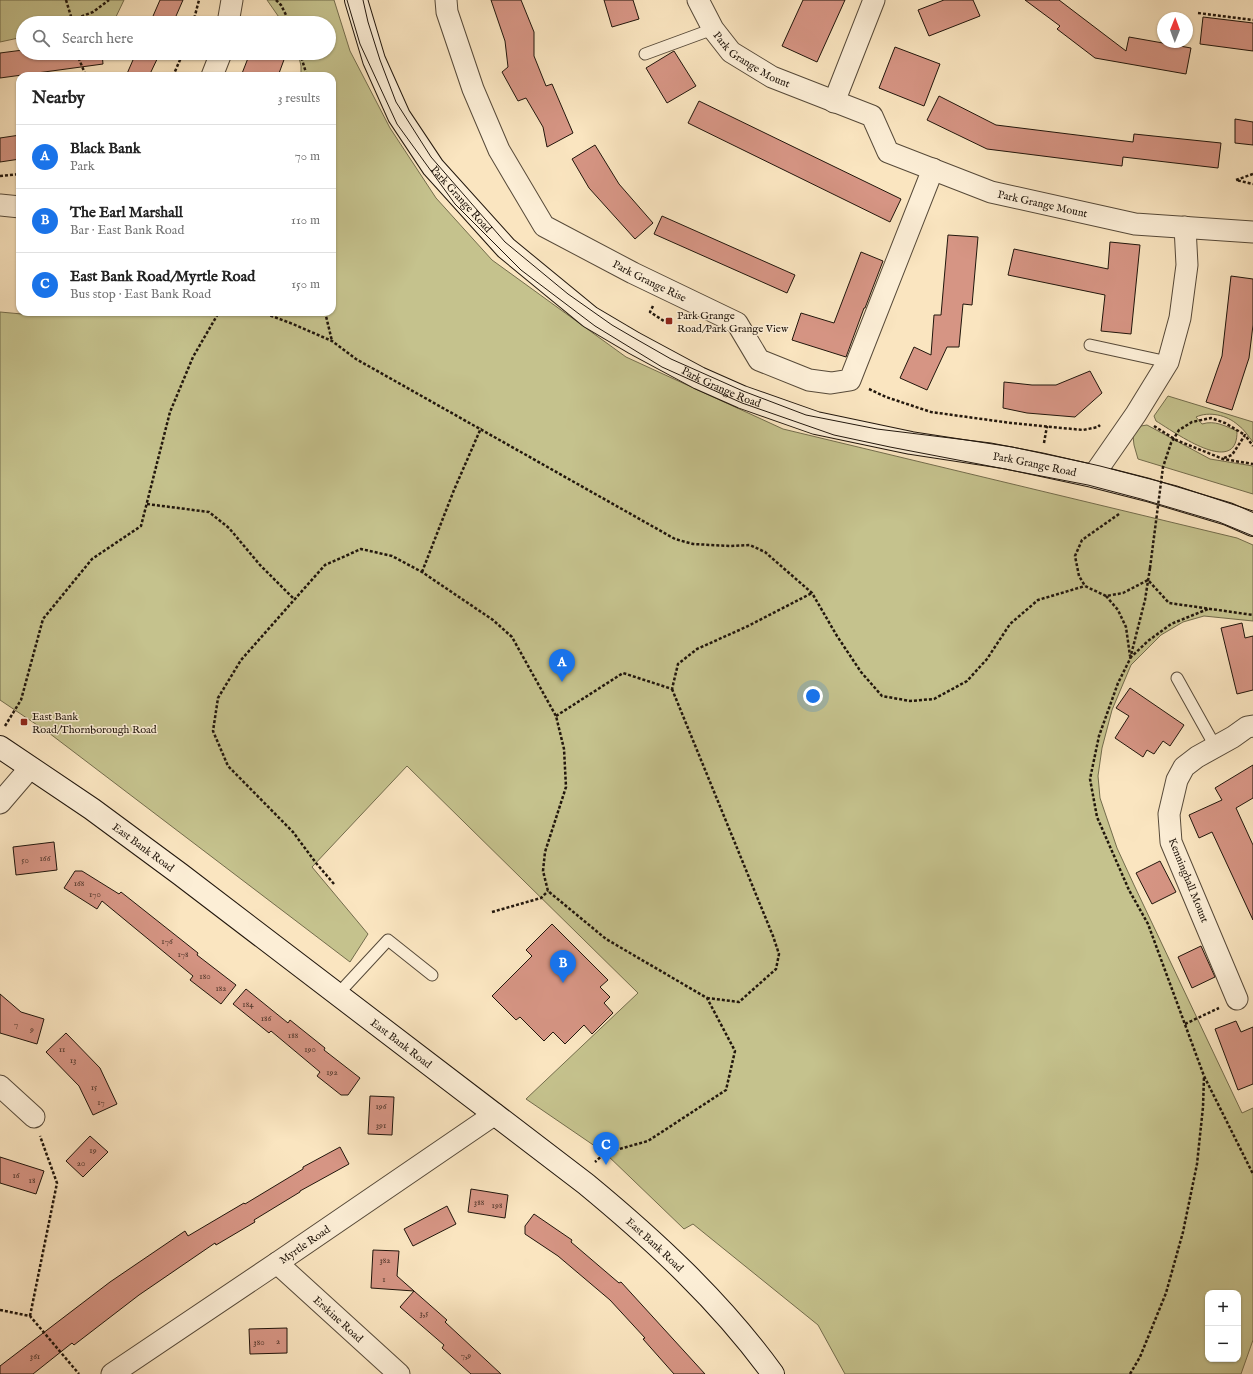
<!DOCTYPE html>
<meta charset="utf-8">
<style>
:root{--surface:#fff;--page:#f6f6f6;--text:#222;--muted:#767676;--line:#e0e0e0;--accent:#1a73e8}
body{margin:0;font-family:"IM FELL English",serif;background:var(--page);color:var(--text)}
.controls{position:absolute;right:12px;bottom:12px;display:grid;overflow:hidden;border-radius:8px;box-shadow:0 1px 3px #0004}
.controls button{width:36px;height:36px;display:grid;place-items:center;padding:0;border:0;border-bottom:1px solid var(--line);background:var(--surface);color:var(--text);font:20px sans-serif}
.compass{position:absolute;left:1157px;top:12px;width:36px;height:36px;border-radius:50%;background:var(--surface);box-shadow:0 1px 3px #0004;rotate:1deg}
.you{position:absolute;left:813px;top:696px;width:14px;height:14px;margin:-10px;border:3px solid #fff;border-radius:50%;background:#1a73e8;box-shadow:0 0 0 6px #1a73e833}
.badge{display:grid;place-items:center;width:26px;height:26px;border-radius:50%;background:var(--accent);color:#fff;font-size:13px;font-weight:700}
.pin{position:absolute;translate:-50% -33px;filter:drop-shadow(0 1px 2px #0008)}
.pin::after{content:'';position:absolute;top:21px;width:14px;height:12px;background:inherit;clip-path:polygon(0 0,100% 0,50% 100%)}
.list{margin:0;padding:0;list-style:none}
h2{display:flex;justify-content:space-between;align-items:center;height:52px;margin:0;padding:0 16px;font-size:17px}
h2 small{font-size:13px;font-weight:400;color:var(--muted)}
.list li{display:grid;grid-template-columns:26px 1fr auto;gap:12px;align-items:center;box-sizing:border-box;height:64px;padding:0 16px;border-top:1px solid var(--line)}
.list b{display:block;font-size:15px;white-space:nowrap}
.list p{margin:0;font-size:13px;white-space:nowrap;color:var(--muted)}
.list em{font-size:13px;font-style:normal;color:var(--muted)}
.icon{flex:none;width:22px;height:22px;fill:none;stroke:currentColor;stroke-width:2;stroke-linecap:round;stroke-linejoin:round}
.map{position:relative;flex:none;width:1253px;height:1374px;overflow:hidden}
.search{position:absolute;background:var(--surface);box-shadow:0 1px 3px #0004;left:16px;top:16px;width:320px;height:44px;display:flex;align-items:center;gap:10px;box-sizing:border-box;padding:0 14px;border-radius:22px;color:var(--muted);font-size:15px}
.panel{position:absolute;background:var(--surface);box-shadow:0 1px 3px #0004;left:16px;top:72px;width:320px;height:244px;border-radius:12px}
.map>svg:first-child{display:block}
.green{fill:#c5c28d;stroke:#736c4c;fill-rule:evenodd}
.building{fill:#d69584;stroke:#21160c}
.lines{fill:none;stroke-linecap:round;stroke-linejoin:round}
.lane-casing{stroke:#574a39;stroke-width:13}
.street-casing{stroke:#574a39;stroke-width:23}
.secondary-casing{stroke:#21160c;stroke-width:24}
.path{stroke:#21160c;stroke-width:2.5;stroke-dasharray:3 2;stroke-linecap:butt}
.lane{stroke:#fceed6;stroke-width:11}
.street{stroke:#fceed6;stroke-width:21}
.secondary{stroke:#fceed6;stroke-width:22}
.tram{stroke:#21160c;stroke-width:1}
.path-bridge{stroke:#21160c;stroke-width:2.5;stroke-dasharray:3 2;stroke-linecap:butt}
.poi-dot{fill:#8f2418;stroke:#fceed6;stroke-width:1.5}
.labels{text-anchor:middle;stroke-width:3;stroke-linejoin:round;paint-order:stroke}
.number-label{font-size:9px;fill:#4e362a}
.street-label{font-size:11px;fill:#21160c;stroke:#fceed6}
.poi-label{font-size:11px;fill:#21160c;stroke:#fceed6;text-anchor:start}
</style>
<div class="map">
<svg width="1253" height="1374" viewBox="0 0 1253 1374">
<rect width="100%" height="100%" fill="#fae5c0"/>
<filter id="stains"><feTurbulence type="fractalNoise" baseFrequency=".005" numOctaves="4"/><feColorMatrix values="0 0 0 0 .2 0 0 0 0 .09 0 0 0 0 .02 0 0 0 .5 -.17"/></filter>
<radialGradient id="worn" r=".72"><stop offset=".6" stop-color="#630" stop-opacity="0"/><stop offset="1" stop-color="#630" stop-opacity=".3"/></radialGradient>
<g class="green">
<polygon points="0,0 124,0 113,23 23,23 23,37 0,42"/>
<path d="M267 0H334L350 51 390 128 436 198 492 260 626 357 783 429 1237 538 1253 545V621L1204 616 1183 622 1161 635 1131 665 1112 710 1102 748 1098 776 1100 798 1117 848 1134 885 1242 1113 1253 1108V1340L1241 1374H845L818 1325 693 1224 684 1229 605 1153 526 1099 638 993 407 766 312 867 368 934 350 962 49 733 0 700V312L22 314V312H332V76H301V66L298 53H329V23H283ZM1208 1293H1238V1359H1208Z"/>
<path d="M1168 396 1253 422V442C1248 436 1244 429 1238 425 1227 415 1209 411 1196 417L1202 424C1215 420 1225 426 1237 431 1238 479 1173 431 1156 421L1154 416Z"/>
<polygon points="1147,425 1210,459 1253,466 1253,494 1138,459 1134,445 1133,436 1141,426"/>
</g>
<g class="building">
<polygon points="160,0 183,0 173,23 150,23"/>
<polygon points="491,0 521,0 534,32 534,56 546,86 552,84 573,133 547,147 543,127 526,98 518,101 502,72 508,67 505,41"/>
<polygon points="604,0 633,0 639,19 612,27"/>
<polygon points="803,0 845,0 817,62 782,46"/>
<polygon points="944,0 973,0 980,16 929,36 918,10"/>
<polygon points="1025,0 1059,0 1126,51 1129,37 1191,48 1186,74 1095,58 1057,29 1060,26"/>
<polygon points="1203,17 1253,23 1253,51 1200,44"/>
<polygon points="895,47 940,64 924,106 879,88"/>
<polygon points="23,50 23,53 102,53 103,64 0,78 0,53"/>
<polygon points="674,51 696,86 667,103 646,68"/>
<polygon points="136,53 160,53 149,76 126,76"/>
<polygon points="250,53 273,53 285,57 278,76 241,76"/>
<polygon points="939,96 996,125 1133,142 1134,134 1221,143 1218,168 1123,157 1122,166 987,149 927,120"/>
<polygon points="699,101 901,199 890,222 688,123"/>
<polygon points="1235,119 1253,122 1253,145 1235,143"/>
<polygon points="20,135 20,159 0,162 0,138"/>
<polygon points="595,145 619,184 653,223 635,239 589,188 572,159"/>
<polygon points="662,216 795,275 787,293 654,234"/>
<polygon points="948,235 978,237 972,305 963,304 959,347 947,347 927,390 900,378 914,347 931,355 934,315 941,315"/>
<polygon points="1110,242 1140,245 1131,334 1101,331 1105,295 1008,275 1014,249 1108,269"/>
<polygon points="861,252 883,261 865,308 864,308 846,357 792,340 801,313 834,323"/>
<polygon points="1231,276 1253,279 1253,325 1249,358 1232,410 1206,402 1222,356"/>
<polygon points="1090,371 1102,393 1075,417 1027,413 1003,408 1004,382 1032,385 1056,385"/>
<polygon points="1242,623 1245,638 1253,636 1253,690 1237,694 1221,628"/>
<polygon points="1130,688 1184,725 1170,746 1163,741 1154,754 1147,750 1143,757 1115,738 1129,716 1116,708"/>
<polygon points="1253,765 1253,798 1236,808 1253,845 1253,920 1212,832 1199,838 1189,815 1222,800 1215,788"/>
<polygon points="54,842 57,870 16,875 13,847"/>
<polygon points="1160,861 1176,892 1152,904 1136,873"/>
<polygon points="75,871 82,871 119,894 121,892 198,953 197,955 236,985 221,1004 190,980 193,976 102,901 97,909 64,888"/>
<polygon points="552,924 608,980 600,987 610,997 604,1003 613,1013 592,1034 584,1025 565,1044 553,1032 544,1041 520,1017 516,1020 492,996 532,956 526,950"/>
<polygon points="1201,946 1215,977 1192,988 1178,957"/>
<polygon points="246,989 288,1023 290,1020 325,1048 324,1050 360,1078 348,1095 341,1095 317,1076 320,1072 271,1031 269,1033 233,1004"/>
<polygon points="0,994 21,1012 44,1019 37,1044 0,1033"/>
<polygon points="1236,1021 1241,1032 1253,1027 1253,1084 1238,1090 1215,1029"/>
<polygon points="66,1033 100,1068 117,1104 93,1115 79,1086 46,1052"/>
<polygon points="370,1096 394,1097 392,1135 368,1134"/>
<polygon points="90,1136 108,1152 83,1177 66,1161"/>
<polygon points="340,1147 349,1164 300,1191 300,1192 254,1220 255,1222 216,1245 215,1243 139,1295 74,1345 72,1343 33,1374 0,1374 0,1366 34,1340 110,1282 185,1231 188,1236 244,1203 245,1204 303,1169 303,1167"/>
<polygon points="0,1157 44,1171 36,1194 0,1183"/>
<polygon points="471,1189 508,1195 505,1218 468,1212"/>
<polygon points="447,1206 456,1224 413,1246 404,1229"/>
<polygon points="534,1214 572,1240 571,1242 619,1283 621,1282 705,1374 674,1374 643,1339 645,1338 610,1300 558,1256 525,1234 525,1226"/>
<polygon points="373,1250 399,1251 397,1276 414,1291 371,1288"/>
<polygon points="414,1291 447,1320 445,1322 501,1374 471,1374 442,1348 444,1345 400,1307"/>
<polygon points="287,1328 287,1353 250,1354 249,1329"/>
</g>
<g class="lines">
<defs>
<g id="lane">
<polyline points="645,54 713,29"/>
<polyline points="1090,345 1168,362"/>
<polyline points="1177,678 1215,746"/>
<polyline points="338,994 388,940 432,975"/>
</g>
<g id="street">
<path id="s1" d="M446 0 447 12 473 89 499 150 544 226 633 273 737 323 759 360 809 380 831 383 850 380 933 169"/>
<path id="s2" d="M698 0 713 29 731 52 772 77 872 116 888 152 991 192 1135 224 1253 232"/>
<polyline points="228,23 232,0"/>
<polyline points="212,76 221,53"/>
<polyline points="834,102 874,0"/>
<polyline points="0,205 20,207"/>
<polyline points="1093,476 1136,414 1168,362 1180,318 1187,265 1185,227"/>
<polyline points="0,803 30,768"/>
<polyline points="1237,999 1171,842 1169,814 1177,780 1184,767 1197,757 1233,737 1247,727 1253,726"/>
<polyline points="0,1086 34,1117"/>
<path id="s3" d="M277 1263 399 1374"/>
<path id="s4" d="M112 1374 277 1263 495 1114"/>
</g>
<g id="secondary">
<path id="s5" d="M356 0 374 60 399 116 433 167 506 248 590 317 634 343 699 378 742 397 816 423 911 443 1009 458 1093 476 1148 490 1228 514 1253 525"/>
<path id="s6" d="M0 747 92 809 180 874 586 1184C655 1241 721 1302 773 1374"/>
</g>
</defs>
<use href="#lane" class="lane-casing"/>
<use href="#street" class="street-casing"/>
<use href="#secondary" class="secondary-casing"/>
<g class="path">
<polyline points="66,0 73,23"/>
<polyline points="276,0 281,5 290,23"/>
<polyline points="1198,13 1253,20"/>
<polyline points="72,20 93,12 109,0"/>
<polyline points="193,23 199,0"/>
<polyline points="78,53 79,59 86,76"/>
<polyline points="300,53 307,76"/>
<polyline points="173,76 183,53"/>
<polyline points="1253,174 1236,180 1253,184"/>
<polyline points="0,176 20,174"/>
<polyline points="653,306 650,312 667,323"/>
<polyline points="66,312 99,314 139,312"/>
<polyline points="261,312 293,324 332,341 356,359 675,539 693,544 730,546 750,545 765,552 812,593 837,636 861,672 882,696 910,701 934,699 967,681 987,659 1010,624 1038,600 1085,586"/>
<polyline points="325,312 332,341"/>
<polyline points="869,389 886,397 931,412 1011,423 1083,430 1098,427 1100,425"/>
<polyline points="1154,426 1176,440 1223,459 1253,464"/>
<polyline points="1044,443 1047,426"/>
<polyline points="1224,458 1232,455 1245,435 1253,446"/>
<polyline points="147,504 209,512 229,528 260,565 294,599"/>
<polyline points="1119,514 1082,540 1075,556 1079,576 1085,586 1106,596 1123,593 1148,580 1169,603 1253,615"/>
<polyline points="1150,568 1145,600 1130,659 1118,683 1099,736 1090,779 1097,817 1129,890 1148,924 1204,1076 1253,1174"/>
<polyline points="422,572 454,490 481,428"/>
<polyline points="1106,596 1118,610 1126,627 1130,656"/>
<polyline points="1130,658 1148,641 1171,624 1208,609"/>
<polyline points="672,689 773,936 779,954 776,969 739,1002 707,998"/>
<polyline points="556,716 623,673 672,689 678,664 697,649 746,627 812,593"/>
<polyline points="5,726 21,700 43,619 92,559 141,526 170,412 193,357 219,312"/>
<polyline points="334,884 316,863 293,832 228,766 213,731 218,698 241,660 325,565 361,549 392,556 422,572 493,620 512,637 556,716 564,749 566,787 545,852 543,871 548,891 606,939 707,998 735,1051 726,1090 648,1141 605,1153 595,1162"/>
<polyline points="492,912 541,898 548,891"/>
<polyline points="1185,1024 1219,1008"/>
<polyline points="0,1310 30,1316 79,1374"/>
<polyline points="30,1316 57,1183 40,1136"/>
<polyline points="1130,1374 1140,1357 1166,1293 1183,1232 1197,1164 1203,1107 1204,1076"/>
</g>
<use href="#lane" class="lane"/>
<use href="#street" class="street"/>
<use href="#secondary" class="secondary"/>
<g class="tram">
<polyline points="347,0 360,44 397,124 455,204 521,270 595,326 662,367 742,403 834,435 890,447 1088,485 1141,499 1219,522 1253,536"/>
<polyline points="363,0 368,22 380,60 396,102 431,157 505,242 568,294 612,325 636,339 671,359 743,391 806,415 877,429 991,443 1043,453 1100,466 1177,486 1253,511"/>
</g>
<polyline class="path-bridge" points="1150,568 1163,467 1171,443 1179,430 1192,422 1211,418 1225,423 1245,435"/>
</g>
<g class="poi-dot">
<rect x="665" y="317" width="8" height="8" rx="2"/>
<rect x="20" y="718" width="8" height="8" rx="2"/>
</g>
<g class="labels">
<g class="number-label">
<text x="45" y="861">166</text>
<text x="25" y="863">50</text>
<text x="79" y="886">168</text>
<text x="95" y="897">170</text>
<text x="167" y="944">176</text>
<text x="183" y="957">178</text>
<text x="205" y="979">180</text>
<text x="221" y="991">182</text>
<text x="248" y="1007">184</text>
<text x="266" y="1021">186</text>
<text x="16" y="1027">7</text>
<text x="32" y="1032">9</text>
<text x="293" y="1038">188</text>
<text x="62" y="1052">11</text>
<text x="310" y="1052">190</text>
<text x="73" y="1063">13</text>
<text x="332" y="1075">192</text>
<text x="94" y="1090">15</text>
<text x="101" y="1105">17</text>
<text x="381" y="1109">196</text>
<text x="381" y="1128">391</text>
<text x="93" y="1153">19</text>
<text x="81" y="1166">20</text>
<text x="16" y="1178">16</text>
<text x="32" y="1183">18</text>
<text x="479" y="1205">388</text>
<text x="497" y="1208">198</text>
<text x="385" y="1263">382</text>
<text x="384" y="1282">1</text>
<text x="424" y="1316">3,5</text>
<text x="278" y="1344">2</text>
<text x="259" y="1345">380</text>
<text x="466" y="1358">7,9</text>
<text x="35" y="1359">361</text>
</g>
<g class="street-label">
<text dy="4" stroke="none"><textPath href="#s2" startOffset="83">Park Grange Mount</textPath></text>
<text dy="4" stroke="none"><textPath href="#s5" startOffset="228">Park Grange Road</textPath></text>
<text dy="4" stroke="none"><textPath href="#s2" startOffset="420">Park Grange Mount</textPath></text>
<text dy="4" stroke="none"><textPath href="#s1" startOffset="367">Park Grange Rise</textPath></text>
<text dy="4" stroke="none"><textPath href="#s5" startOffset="552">Park Grange Road</textPath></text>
<text dy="4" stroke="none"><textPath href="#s5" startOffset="876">Park Grange Road</textPath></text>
<text dy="4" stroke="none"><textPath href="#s6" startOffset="175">East Bank Road</textPath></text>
<text transform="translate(1189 880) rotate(68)" y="4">Kenninghall Mount</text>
<text dy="4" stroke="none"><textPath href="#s6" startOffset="499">East Bank Road</textPath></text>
<text dy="4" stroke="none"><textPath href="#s4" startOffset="232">Myrtle Road</textPath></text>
<text dy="4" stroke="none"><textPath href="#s6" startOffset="823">East Bank Road</textPath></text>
<text dy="4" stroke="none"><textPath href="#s3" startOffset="83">Erskine Road</textPath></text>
</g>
<g class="poi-label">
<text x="677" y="319">Park Grange<tspan x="677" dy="13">Road/Park Grange View</tspan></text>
<text x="32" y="720">East Bank<tspan x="32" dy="13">Road/Thornborough Road</tspan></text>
</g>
</g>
<rect width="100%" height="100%" filter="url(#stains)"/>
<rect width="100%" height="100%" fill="url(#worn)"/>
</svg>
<div class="controls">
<button>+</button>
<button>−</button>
</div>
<svg class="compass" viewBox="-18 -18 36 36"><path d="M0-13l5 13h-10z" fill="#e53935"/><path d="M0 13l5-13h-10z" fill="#767676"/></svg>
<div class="you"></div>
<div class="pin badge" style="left:562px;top:682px">A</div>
<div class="pin badge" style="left:563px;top:983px">B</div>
<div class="pin badge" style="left:606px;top:1165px">C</div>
<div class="search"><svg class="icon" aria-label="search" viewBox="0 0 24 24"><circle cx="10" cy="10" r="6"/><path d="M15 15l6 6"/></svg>Search here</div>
<section class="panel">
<h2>Nearby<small>3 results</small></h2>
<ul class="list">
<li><span class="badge">A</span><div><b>Black Bank</b><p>Park</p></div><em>70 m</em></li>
<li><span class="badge">B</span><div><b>The Earl Marshall</b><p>Bar · East Bank Road</p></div><em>110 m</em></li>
<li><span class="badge">C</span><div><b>East Bank Road/Myrtle Road</b><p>Bus stop · East Bank Road</p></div><em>150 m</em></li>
</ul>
</section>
</div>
